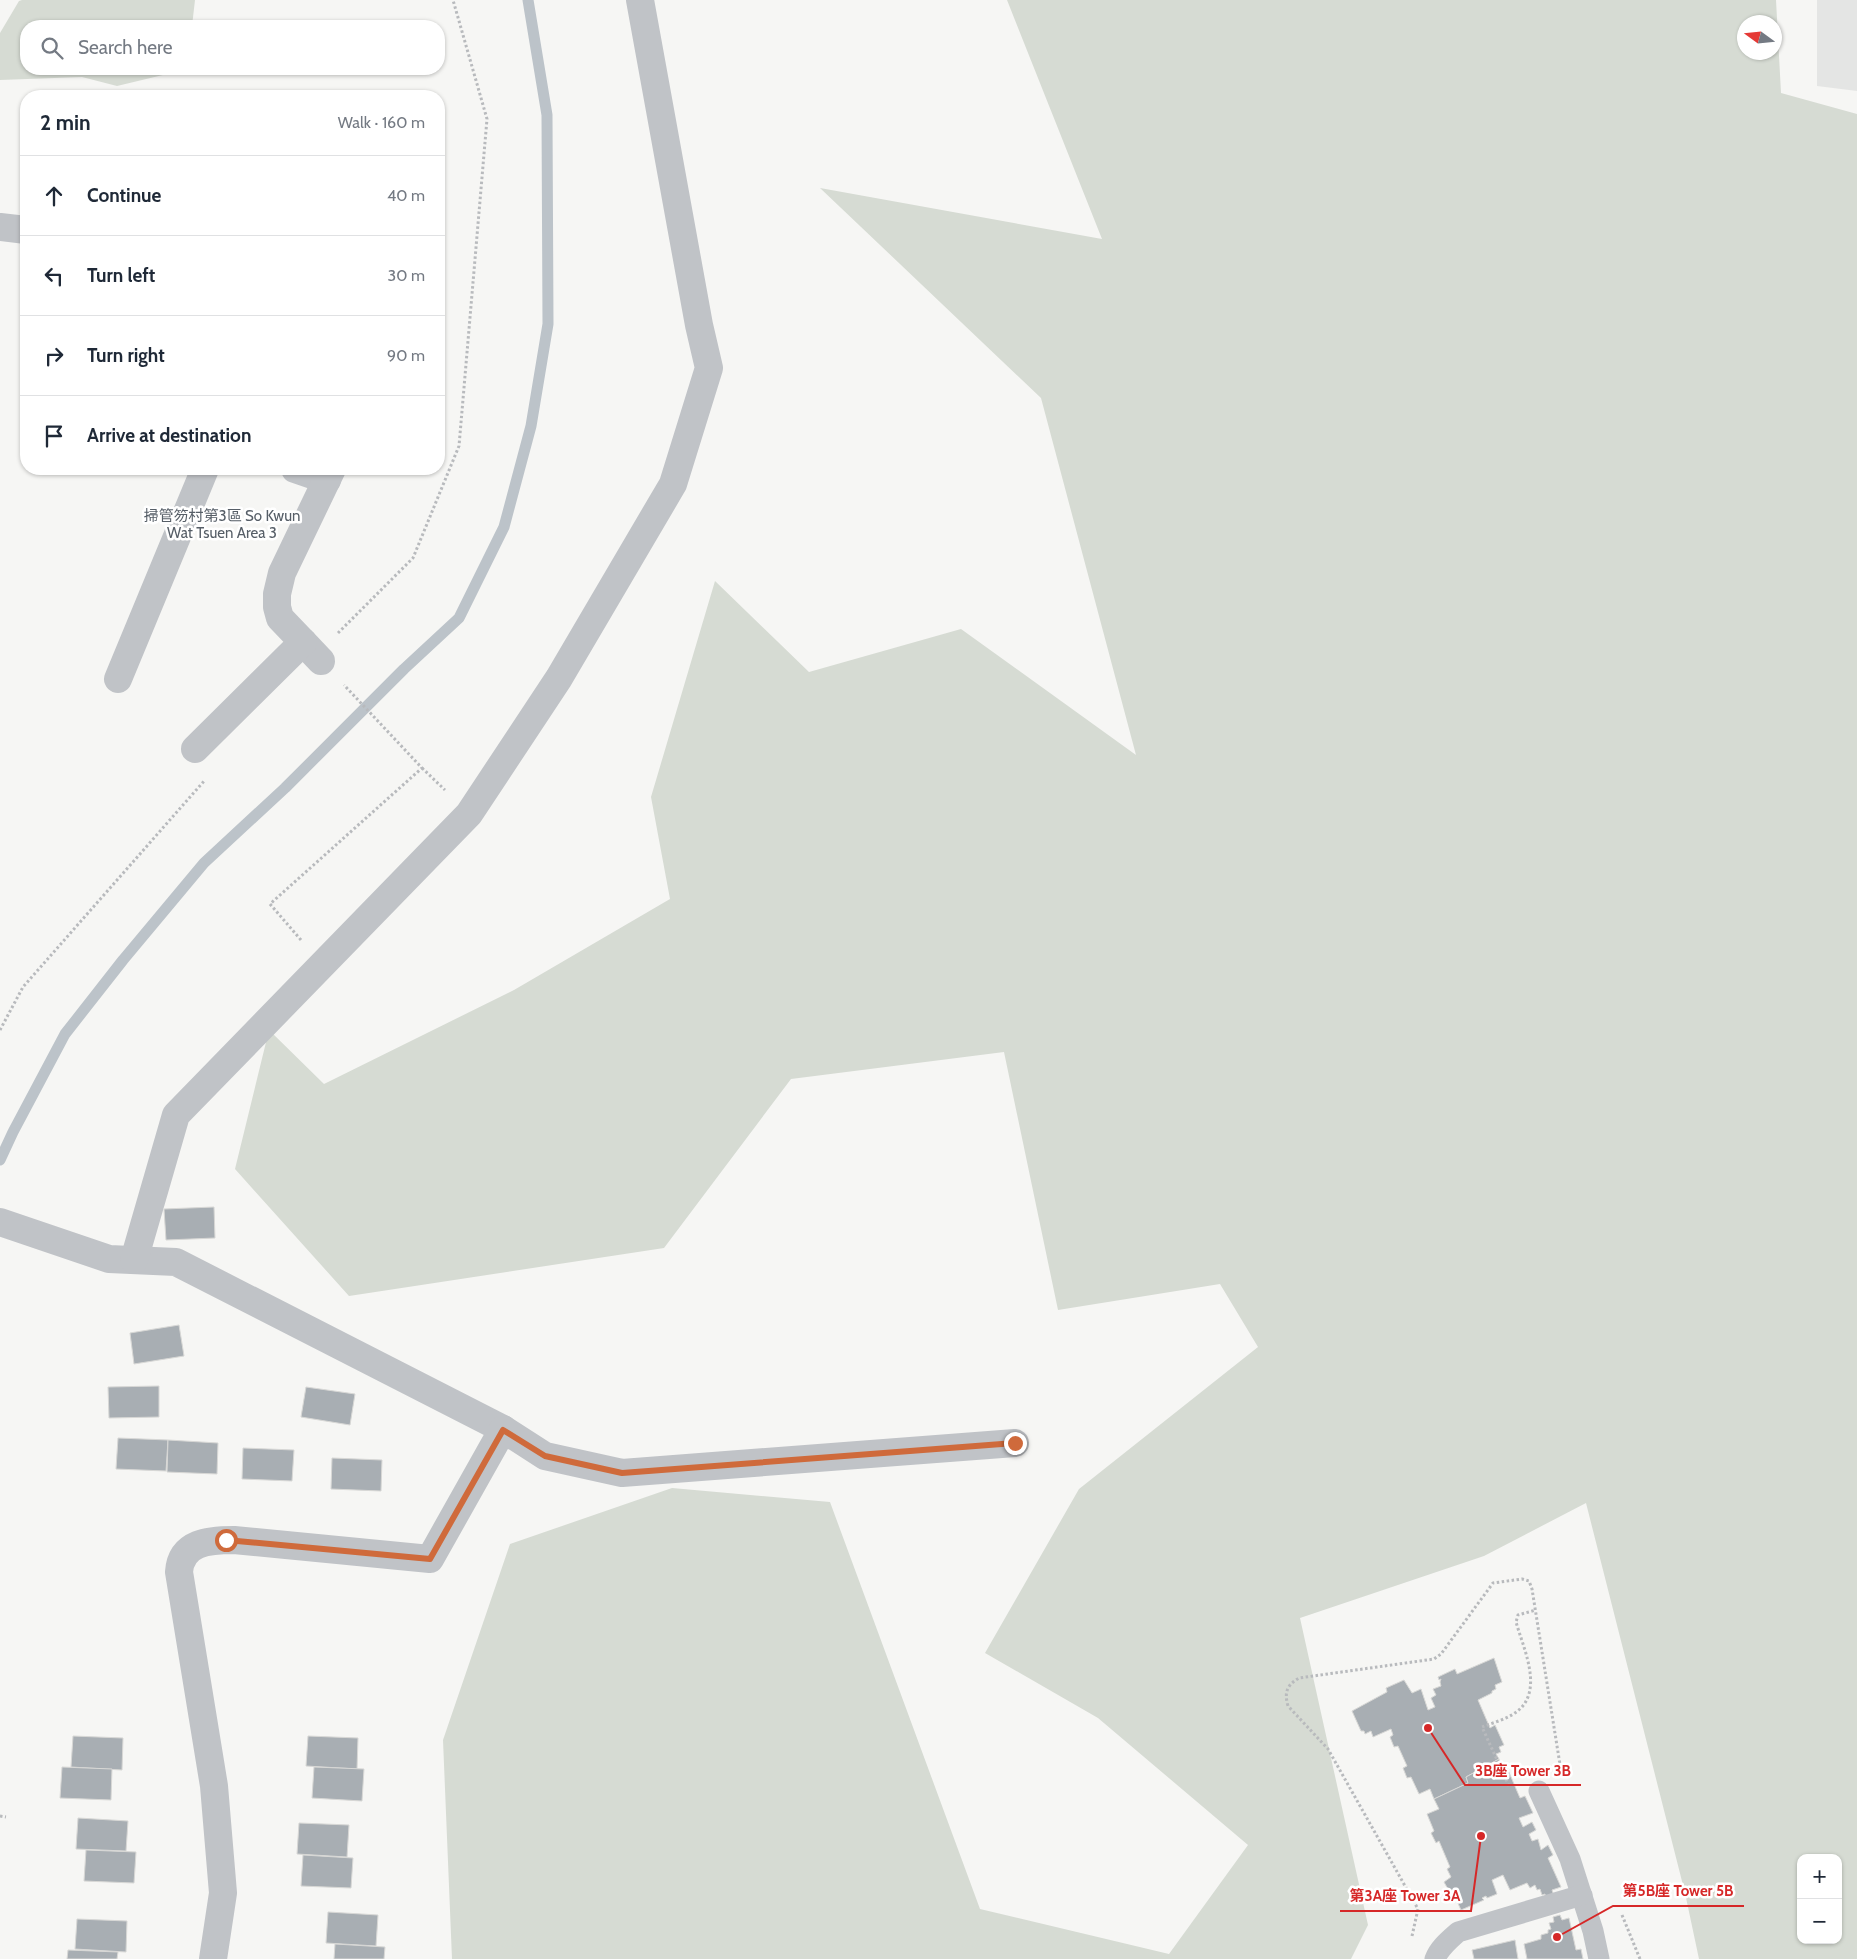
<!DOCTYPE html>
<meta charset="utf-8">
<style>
:root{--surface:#fff;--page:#f2f2f3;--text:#1f2937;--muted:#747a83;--line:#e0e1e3}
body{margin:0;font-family:Cabin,"Noto Sans TC",sans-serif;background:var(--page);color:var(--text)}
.controls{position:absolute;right:15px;bottom:15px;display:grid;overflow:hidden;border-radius:10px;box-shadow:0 1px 4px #0004}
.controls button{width:45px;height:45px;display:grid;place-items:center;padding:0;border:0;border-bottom:1px solid var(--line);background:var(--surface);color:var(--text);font:25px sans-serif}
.compass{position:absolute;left:1737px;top:15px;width:45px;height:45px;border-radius:50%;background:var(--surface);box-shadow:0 1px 4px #0004;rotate:285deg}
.stop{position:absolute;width:15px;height:15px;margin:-11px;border:4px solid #cf6a3b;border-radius:50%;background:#fff}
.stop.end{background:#cf6a3b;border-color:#fff;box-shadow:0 1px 5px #0008}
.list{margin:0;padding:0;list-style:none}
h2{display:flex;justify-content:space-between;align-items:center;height:65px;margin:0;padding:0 20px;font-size:21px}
h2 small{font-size:16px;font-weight:400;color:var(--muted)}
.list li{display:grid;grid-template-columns:32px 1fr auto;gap:15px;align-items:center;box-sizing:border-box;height:80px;padding:0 20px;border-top:1px solid var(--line)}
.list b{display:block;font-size:19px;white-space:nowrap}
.list em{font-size:16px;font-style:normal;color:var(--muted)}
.icon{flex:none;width:28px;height:28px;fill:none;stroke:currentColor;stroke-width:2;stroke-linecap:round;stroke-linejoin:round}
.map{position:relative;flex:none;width:1857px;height:1959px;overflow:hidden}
.search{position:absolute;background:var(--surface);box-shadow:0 1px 4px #0004;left:20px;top:20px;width:425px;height:55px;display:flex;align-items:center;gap:12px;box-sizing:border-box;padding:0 18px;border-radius:20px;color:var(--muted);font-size:19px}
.panel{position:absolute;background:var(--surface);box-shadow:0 1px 4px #0004;left:20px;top:90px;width:425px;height:385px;border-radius:20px}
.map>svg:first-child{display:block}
.built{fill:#e4e5e4}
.green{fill:#d6dbd3;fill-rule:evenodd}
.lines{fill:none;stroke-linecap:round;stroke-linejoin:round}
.stream{stroke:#bcc3c9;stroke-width:11}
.building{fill:#a8aeb3;stroke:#d8d8d6}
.path{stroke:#b8babd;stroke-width:3;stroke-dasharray:2.5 2.5;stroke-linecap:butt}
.service{stroke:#c0c3c7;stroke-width:21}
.pedestrian{stroke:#c0c3c7;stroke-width:28}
.minor{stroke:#c0c3c7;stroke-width:28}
.route{stroke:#cf6a3b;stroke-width:6}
.labels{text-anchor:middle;stroke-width:5;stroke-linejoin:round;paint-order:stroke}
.neighbourhood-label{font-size:15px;fill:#565e67;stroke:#fff}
.leader{fill:none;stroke:#d62828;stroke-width:2}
.callout-dot{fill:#d62828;stroke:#fff;stroke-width:2}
.callout-label{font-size:15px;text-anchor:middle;font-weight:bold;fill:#d62828;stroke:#fff;stroke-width:5;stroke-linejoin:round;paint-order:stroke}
</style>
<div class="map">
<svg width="1857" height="1959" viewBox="0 0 1857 1959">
<rect width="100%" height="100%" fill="#f6f6f4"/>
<polygon class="built" points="1817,0 1857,0 1857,91 1817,86"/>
<g class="green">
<polygon points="22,0 195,0 192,26 26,26 26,69 188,69 117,86 82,77 0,80 0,33 19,1"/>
<path d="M1007 0H1776L1781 93 1857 114V1959H1699L1685 1893 1586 1503 1484 1556 1300 1618 1368 1925 1351 1959H452L443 1740 510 1544 672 1488 830 1502 980 1909 1169 1954 1248 1845 1098 1718 985 1653 1079 1489 1258 1347 1220 1284 1058 1310 1004 1052 791 1079 664 1248 349 1296 235 1169 269 1030 324 1084 514 990 670 899 651 797 715 581 809 672 961 629 1136 755 1041 398 820 188 1102 239ZM1744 22H1774V52H1744ZM1801 1858H1838V1940H1801Z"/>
</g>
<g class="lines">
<polyline class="stream" points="0,1160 13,1132 65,1034 123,960 204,863 285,788 404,669 459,618 504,527 531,426 548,324 547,115 528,0"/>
</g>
<g class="building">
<polygon points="214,1207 215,1238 166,1240 164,1209"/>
<polygon points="179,1325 184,1356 134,1364 130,1333"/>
<polygon points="159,1386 159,1417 109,1418 108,1387"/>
<polygon points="306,1387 355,1394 350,1425 301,1417"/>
<polygon points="118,1438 168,1440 166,1471 116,1469"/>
<polygon points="168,1440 218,1443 217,1474 167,1472"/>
<polygon points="243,1448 294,1450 292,1481 242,1479"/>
<polygon points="332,1458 382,1460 381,1491 331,1489"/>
<polygon points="1494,1658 1502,1682 1495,1685 1496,1689 1492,1691 1492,1693 1478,1700 1490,1728 1495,1725 1504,1745 1499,1747 1501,1752 1496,1754 1499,1759 1466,1777 1468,1783 1434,1799 1430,1789 1419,1794 1411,1777 1407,1778 1403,1768 1407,1766 1398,1746 1394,1747 1390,1737 1393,1735 1391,1729 1373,1737 1371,1731 1365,1734 1364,1731 1361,1731 1352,1711 1387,1692 1386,1688 1404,1680 1412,1693 1421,1689 1428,1710 1435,1707 1431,1698 1436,1695 1433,1689 1441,1686 1440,1682 1441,1679 1439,1680 1438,1677 1455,1669 1457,1674"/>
<polygon points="73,1736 123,1738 122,1770 71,1767"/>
<polygon points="308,1736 358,1738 357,1769 306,1766"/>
<polygon points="1499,1759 1500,1764 1505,1763 1520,1798 1525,1796 1533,1813 1519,1818 1523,1827 1532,1822 1536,1830 1529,1834 1532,1841 1538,1839 1541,1850 1548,1845 1553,1855 1548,1858 1561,1887 1552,1890 1554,1896 1546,1899 1545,1894 1542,1895 1540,1889 1537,1890 1535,1885 1530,1888 1527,1883 1510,1890 1503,1875 1492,1880 1497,1894 1487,1898 1486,1896 1482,1898 1484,1900 1461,1910 1452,1890 1449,1891 1444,1882 1451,1877 1447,1869 1450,1867 1439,1841 1436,1843 1431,1833 1434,1831 1427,1814 1439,1809 1434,1799 1468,1783 1466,1777"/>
<polygon points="62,1767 112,1769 111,1800 60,1798"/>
<polygon points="314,1767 364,1769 362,1801 312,1798"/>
<polygon points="78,1818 128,1821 126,1851 76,1849"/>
<polygon points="299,1823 349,1825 347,1857 297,1854"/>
<polygon points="86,1850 136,1852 134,1883 84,1881"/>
<polygon points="303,1855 353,1858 351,1888 301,1886"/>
<polygon points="328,1912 378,1915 376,1946 326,1943"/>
<polygon points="1560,1915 1562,1920 1569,1918 1576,1950 1581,1949 1583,1959 1527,1959 1524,1944 1541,1939 1541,1935 1548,1933 1548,1930 1551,1929 1549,1923 1554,1922 1553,1917"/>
<polygon points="77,1919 127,1921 126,1952 75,1949"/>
<polygon points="1515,1940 1518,1959 1474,1959 1472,1950"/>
<polygon points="335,1944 385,1947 384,1959 334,1959"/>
<polygon points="68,1950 118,1952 117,1959 67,1959"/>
</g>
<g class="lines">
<g class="path">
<polyline points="338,633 413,558 459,446 487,119 453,0"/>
<polyline points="422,768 445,790"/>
<polyline points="301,940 270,904 422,768 344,685"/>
<polyline points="0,1030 23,987 205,780"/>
<path d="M1509 1786 1482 1727C1495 1722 1511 1718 1521 1708 1542 1686 1523 1647 1516 1622L1518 1615 1536 1610"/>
<polyline points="0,1816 6,1817"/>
<polyline points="1622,1915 1640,1959"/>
<path d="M1412 1936 1418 1909 1328 1749 1288 1706C1284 1692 1287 1685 1299 1678L1434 1659 1441 1654 1493 1583 1522 1579 1529 1581 1532 1589 1561 1771"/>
</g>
<g class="service">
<polyline points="1539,1791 1570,1859 1593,1931 1599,1959"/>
<path d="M1435 1959C1439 1948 1449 1940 1458 1932L1582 1895"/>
</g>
<polyline class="pedestrian" points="303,642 321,661"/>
<g class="minor">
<polyline points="0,227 26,230"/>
<polyline points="295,469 327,480"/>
<polyline points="118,679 205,469"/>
<polyline points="195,749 303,642 280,618 277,607 277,594 282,573 332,469"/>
<polyline points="0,1222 109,1259 176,1262 503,1429 545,1456 622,1473 1015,1443"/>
<polyline points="134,1260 176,1115 469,814 559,678 673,484 709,368 699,325 640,0"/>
<path d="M213 1959 223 1893 214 1786 179 1572C181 1542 209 1540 234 1540L430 1559 503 1429"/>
</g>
</g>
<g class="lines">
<polyline class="route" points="226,1540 430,1559 503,1430 545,1456 622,1473 1015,1443"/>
</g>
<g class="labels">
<g class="neighbourhood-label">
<text x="222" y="521">掃管笏村第3區 So Kwun<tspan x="222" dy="17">Wat Tsuen Area 3</tspan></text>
</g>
</g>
<path class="leader" d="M1428 1728L1465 1785H1581M1557 1937L1613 1906H1744M1481 1836L1471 1911H1340"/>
<g class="callout-dot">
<circle cx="1428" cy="1728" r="5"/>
<circle cx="1557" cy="1937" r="5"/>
<circle cx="1481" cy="1836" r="5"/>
</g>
<g class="callout-label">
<text x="1523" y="1776">3B座 Tower 3B</text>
<text x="1678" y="1896">第5B座 Tower 5B</text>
<text x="1405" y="1901">第3A座 Tower 3A</text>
</g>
</svg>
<div class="controls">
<button>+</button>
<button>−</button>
</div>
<svg class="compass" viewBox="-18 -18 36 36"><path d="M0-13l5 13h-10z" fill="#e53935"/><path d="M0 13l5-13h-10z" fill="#747a83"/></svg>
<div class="stop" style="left:226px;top:1540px"></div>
<div class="stop end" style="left:1015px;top:1443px"></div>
<div class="search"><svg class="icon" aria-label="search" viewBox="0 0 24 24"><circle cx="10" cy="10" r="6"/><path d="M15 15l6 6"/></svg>Search here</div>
<section class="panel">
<h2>2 min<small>Walk · 160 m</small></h2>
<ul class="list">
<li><svg class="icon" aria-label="ahead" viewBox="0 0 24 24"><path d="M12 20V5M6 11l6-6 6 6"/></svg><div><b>Continue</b></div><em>40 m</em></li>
<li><svg class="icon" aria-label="left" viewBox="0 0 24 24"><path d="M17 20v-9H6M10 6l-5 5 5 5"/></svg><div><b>Turn left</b></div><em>30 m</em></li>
<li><svg class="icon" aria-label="right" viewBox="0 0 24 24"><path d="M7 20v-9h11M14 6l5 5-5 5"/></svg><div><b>Turn right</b></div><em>90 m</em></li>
<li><svg class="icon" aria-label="arrive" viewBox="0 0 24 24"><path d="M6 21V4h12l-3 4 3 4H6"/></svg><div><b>Arrive at destination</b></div></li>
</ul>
</section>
</div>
